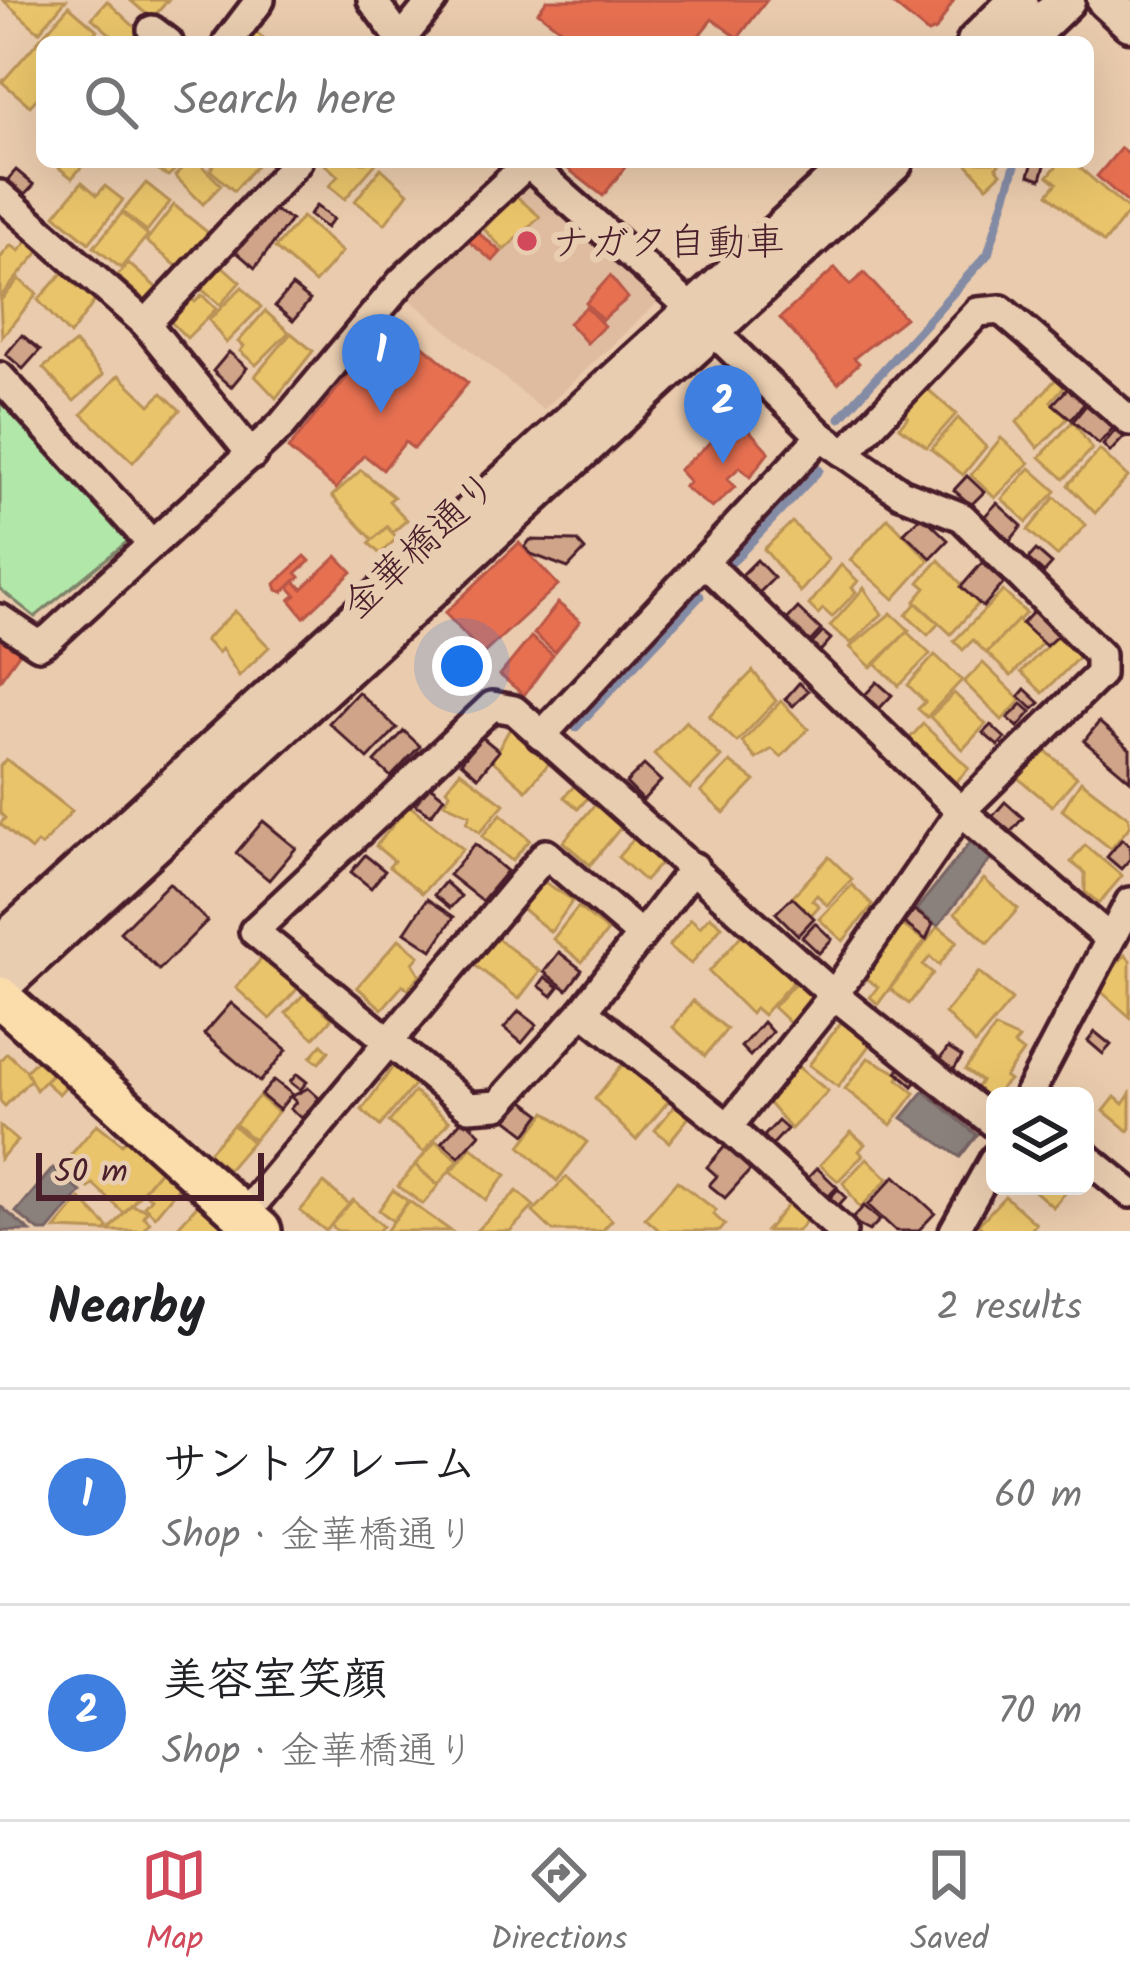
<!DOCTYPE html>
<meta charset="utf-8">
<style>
:root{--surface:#fff;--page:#f2f2f2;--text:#202124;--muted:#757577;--line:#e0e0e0;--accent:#d1495b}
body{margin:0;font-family:Kalam,"Klee One",sans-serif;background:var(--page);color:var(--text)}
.controls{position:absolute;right:36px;bottom:36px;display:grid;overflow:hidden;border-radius:18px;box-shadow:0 12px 48px #0002}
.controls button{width:108px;height:108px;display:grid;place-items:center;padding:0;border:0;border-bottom:3px solid var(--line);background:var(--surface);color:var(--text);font:60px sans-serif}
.scale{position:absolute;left:36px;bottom:30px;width:228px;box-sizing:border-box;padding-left:12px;border:6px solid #4a1f2b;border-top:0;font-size:33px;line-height:42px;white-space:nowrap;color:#4a1f2b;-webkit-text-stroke:9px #e9cdb0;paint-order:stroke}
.you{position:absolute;left:462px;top:666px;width:42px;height:42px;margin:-30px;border:9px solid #fff;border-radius:50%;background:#1a73e8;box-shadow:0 0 0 18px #1a73e833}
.badge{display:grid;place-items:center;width:78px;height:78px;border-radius:50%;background:var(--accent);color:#fff;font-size:39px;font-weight:700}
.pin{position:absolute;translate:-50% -99px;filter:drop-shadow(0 3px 6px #0008)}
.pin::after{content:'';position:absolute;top:63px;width:42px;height:36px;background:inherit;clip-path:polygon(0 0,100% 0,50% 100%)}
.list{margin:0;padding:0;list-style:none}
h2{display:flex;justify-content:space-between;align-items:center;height:156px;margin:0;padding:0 48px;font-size:51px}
h2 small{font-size:39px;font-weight:400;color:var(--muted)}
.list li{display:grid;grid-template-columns:78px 1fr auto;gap:36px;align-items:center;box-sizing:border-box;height:216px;padding:0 48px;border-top:3px solid var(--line)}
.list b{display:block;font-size:45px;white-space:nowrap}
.list p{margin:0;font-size:39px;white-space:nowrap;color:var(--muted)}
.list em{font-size:39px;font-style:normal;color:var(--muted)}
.icon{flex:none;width:66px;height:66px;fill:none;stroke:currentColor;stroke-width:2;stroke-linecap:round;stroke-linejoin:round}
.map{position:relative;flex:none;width:1130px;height:1231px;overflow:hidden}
.search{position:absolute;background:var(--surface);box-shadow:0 12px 48px #0002;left:36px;right:36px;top:36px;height:132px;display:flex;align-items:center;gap:30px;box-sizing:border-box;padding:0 42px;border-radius:18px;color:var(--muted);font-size:45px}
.sheet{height:588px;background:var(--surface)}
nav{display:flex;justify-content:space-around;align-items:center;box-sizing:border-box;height:168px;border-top:3px solid var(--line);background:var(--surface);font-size:33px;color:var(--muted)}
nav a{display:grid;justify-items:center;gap:6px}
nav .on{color:var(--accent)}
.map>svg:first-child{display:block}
.built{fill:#dfbca0}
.green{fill:#b1e7a9;stroke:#7e836a;stroke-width:3}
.homes{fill:#e9c46a;stroke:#b99257;stroke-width:3}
.shops{fill:#e76f51;stroke:#b85746;stroke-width:3}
.industry{fill:#8a817c;stroke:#776464;stroke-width:3}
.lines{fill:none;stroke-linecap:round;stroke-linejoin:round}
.stream{stroke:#848ba5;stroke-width:9}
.building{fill:#cfa488;stroke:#4a1f2b;stroke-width:3}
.street-casing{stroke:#4a1f2b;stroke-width:36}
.secondary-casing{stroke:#4a1f2b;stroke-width:45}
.primary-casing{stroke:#4a1f2b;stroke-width:48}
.street{stroke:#e9cdb0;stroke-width:27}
.secondary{stroke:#e9cdb0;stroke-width:36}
.primary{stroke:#faddab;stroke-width:39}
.poi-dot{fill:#d1495b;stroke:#e9cdb0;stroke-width:4.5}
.labels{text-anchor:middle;stroke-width:12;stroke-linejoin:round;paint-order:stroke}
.poi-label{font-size:39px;fill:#4a1f2b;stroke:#e9cdb0;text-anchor:start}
.street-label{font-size:39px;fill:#4a1f2b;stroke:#e9cdb0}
</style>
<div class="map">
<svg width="1130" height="1231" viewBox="0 0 1130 1231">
<rect width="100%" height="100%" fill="#eacbad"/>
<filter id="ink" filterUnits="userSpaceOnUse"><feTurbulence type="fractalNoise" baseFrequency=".00833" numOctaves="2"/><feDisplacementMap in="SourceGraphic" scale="24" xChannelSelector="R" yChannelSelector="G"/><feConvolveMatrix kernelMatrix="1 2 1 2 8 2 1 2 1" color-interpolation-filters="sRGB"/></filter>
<g filter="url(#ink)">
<polygon class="built" points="525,183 657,303 543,410 409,299"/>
<polygon class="green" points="0,398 128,541 35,617 0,589"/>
<g class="homes">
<polygon points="3,0 66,0 39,32"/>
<polygon points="130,0 168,0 152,19"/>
<polygon points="107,1 142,34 135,42 119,42 92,18"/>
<polygon points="69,6 97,30 87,42 42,42 42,93 30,106 2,82"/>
<polygon points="251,29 269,42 241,42"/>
<polygon points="64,162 86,162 72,178 59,168"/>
<polygon points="142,162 184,162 168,176"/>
<polygon points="188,162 198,162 221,185 203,204 175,176"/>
<polygon points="216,162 259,162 234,191 210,170"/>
<polygon points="322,162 377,162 345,199 329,186 338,176"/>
<polygon points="965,162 1001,162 996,167 1001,173 987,186"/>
<polygon points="1060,162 1073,162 1130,211 1104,243 1048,194 1057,183 1048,176"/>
<polygon points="381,168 408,193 385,224 355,201"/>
<polygon points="82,182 97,195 105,186 123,200 89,243 55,215"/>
<polygon points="146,183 170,202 147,231 122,212"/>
<polygon points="514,194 540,217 504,250 484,229"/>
<polygon points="174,205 212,236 188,264 183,260 178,267 146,241"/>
<polygon points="122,213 148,235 121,268 94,247"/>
<polygon points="302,217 342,252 315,283 275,248"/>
<polygon points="33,235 45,245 0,297 0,258 11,245 19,251"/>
<polygon points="128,263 157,288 146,301 117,276"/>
<polygon points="220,264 240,282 220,305 199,287"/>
<polygon points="66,269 97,298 70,335 38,300"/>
<polygon points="19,279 37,294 2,337 0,301"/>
<polygon points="242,287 261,307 226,343 209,320"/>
<polygon points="202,295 216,309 187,338 167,318 189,296 195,302"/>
<polygon points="265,311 289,332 256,365 240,351 244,346 238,342"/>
<polygon points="291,333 313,351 276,398 255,376"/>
<polygon points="75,343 103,375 74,401 43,368"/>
<polygon points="119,375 150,405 162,393 180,410 133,462 82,414"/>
<polygon points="1056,379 1064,387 1051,401 1068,418 1038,448 1017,422"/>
<polygon points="924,386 956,414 927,447 899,427 908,417 901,411"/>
<polygon points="958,418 986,447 963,475 931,449"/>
<polygon points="1073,421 1092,449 1064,479 1040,457"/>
<polygon points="1001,438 1029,463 995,498 971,475"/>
<polygon points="1100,450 1128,477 1095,513 1068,485"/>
<polygon points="1030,468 1056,491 1027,522 1002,499"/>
<polygon points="361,470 394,497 389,501 407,520 392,533 387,527 373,540 332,496"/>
<polygon points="1055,497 1086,525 1057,556 1028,530"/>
<polygon points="888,518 929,560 894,599 850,560"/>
<polygon points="792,522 829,559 800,592 764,549"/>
<polygon points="387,527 397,538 380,554 369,543"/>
<polygon points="939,560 979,603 951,634 915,601 926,588 919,582"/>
<polygon points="841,565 858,581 852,588 856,592 832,617 823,609 818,614 809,605"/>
<polygon points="864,588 882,614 851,643 830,626"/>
<polygon points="1003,591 1026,613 986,653 973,640 963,650 954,641"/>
<polygon points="916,603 939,623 928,635 906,615"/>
<polygon points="235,611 269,647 239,676 222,649 218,653 205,640"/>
<polygon points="891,613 909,630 871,667 850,647"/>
<polygon points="1018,620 1042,643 1011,676 987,653"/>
<polygon points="907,632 930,654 899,686 876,664"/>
<polygon points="1057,636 1079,657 1043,693 1021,672"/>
<polygon points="935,655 962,680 927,717 918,709 925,702 908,685"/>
<polygon points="983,663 1021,700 1002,720 964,682"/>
<polygon points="753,671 776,701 737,742 709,716"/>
<polygon points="954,693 986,724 963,749 930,717"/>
<polygon points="781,701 808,729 781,757 772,749 756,759 742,742"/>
<polygon points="686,721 721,757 690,789 654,754"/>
<polygon points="923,724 969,768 955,783 909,739"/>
<polygon points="512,725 552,760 526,790 492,760"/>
<polygon points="1043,749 1077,777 1052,806 1018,778"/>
<polygon points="6,759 72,811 41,846 37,843 31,850 0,824 5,818 0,813 0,766"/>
<polygon points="730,762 755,781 724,813 701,792"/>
<polygon points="460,771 504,804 480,832 467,822 470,815 444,803 450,793 446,789"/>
<polygon points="1081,781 1128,817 1130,826 1111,849 1062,810"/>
<polygon points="578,782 591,794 578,809 564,797"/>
<polygon points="597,802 623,825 590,865 563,842"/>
<polygon points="409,805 463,849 422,893 389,867 394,861 376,846"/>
<polygon points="501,814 530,840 512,861 482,836"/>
<polygon points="636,836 664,860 645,881 618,857"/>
<polygon points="1085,845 1122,876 1099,903 1085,892 1085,873 1071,862"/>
<polygon points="829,857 852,879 827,905 817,895 812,900 819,906 811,915 792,897"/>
<polygon points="984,879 1018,909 988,943 955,913"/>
<polygon points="541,880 573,900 551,932 520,907"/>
<polygon points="852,885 873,905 843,941 819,919"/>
<polygon points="578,907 608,931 582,962 553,939"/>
<polygon points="710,916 722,926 691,964 669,946 691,919 700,927"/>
<polygon points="901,924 925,941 878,1004 870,997 878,987 863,976"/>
<polygon points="938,926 957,941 939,965 930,957 923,965 933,973 909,1004 890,989"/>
<polygon points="745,931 797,977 763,1015 755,1008 751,1014 709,972"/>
<polygon points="489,932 540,971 519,999 468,960"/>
<polygon points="399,939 419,956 413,963 420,975 408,989 403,985 382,1009 357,987"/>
<polygon points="1125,955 1130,960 1130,1017 1096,987"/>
<polygon points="263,957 298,988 270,1019 236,988"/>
<polygon points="979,972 1012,1000 975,1044 945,1013"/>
<polygon points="796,982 813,998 790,1023 773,1007"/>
<polygon points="304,994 332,1018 314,1038 286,1013"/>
<polygon points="693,1001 727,1029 705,1056 673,1027"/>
<polygon points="842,1021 871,1043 838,1087 809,1065"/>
<polygon points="995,1028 1019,1039 1014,1045 1023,1052 1005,1077 1009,1080 987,1102 974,1092 981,1081 965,1070"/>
<polygon points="322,1044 329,1051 319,1063 311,1057"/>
<polygon points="7,1053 33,1077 5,1106 0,1101 0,1060"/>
<polygon points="39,1058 53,1072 36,1090 26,1071"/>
<polygon points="868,1058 901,1075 898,1079 915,1093 891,1125 845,1089"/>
<polygon points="625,1061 671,1098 636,1140 595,1099"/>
<polygon points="395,1064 417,1082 380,1126 362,1110"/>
<polygon points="797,1066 828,1091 791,1129 766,1100"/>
<polygon points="54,1073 67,1085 59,1094 45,1082"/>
<polygon points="414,1092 449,1121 424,1152 389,1122"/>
<polygon points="1130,1094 1130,1128 1128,1131 1104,1111 1115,1097 1123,1104"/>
<polygon points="259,1096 278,1112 254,1140 235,1124"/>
<polygon points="676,1104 690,1116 669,1142 655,1130"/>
<polygon points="546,1112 587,1142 557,1181 520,1146"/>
<polygon points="97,1124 122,1144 128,1137 160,1171 124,1213 93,1184 89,1188 76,1177 71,1183 57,1171"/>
<polygon points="233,1125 252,1142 228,1170 208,1153"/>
<polygon points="0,1126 17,1141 0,1159"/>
<polygon points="851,1132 865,1144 859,1151 863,1155 838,1181 820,1165"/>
<polygon points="436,1141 458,1160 438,1185 415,1165"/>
<polygon points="471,1147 506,1175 486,1200 451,1172"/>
<polygon points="867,1158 888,1179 860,1208 843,1183"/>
<polygon points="415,1165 438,1186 423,1204 398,1186"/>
<polygon points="161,1169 180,1186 155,1216 144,1206 151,1198 143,1191"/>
<polygon points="566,1177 612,1220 602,1231 553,1231 533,1212"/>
<polygon points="677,1181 716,1210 713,1214 725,1225 720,1231 660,1231 645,1218"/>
<polygon points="324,1183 349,1204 326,1231 300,1211"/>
<polygon points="1029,1186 1071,1186 1053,1207"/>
<polygon points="393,1190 408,1201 393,1221 379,1210"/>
<polygon points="517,1191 534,1206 510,1231 476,1231"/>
<polygon points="1005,1196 1036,1224 1030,1231 985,1231 978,1225"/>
<polygon points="80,1199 108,1227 106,1231 55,1229"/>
<polygon points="793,1199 810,1216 798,1231 766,1231"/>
<polygon points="353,1200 383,1226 378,1231 337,1231 331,1225"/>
<polygon points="409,1201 451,1231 386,1231"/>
<polygon points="200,1202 231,1230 230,1231 174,1231"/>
<polygon points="131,1205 148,1210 143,1216 150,1222 142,1231 109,1231"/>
</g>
<g class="shops">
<polygon points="547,0 767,0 738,38 712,19 700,34 710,42 577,42 538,12"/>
<polygon points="954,0 936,30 928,33 889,1"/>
<polygon points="1121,148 1130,156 1130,205 1097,176"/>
<polygon points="559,162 629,162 603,196"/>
<polygon points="476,231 501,252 493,261 468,241"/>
<polygon points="835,268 850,285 864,273 905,318 854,358 859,363 838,383 780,318"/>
<polygon points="610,276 628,298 602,320 586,303"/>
<polygon points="586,307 604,326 587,343 569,323"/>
<polygon points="393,321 468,383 414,449 405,442 383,470 364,455 336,489 288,449"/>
<polygon points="738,418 769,452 750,477 740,467 727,479 735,487 712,508 684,487 690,482 679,470"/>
<polygon points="519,543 558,585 483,654 445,613"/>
<polygon points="305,556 310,561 296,573 300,577 283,592 277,590 275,584"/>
<polygon points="337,556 352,572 304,617 290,600 296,595 289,587 295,581 302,589"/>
<polygon points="558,603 580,621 555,652 534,634"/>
<polygon points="0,636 21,651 0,680"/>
<polygon points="531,637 553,655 524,695 500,675"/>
</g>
<g class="industry">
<polygon points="972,840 993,856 938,926 916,910"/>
<polygon points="924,1091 977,1135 960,1157 902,1118"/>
<polygon points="53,1168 81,1192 48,1231 39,1231 16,1212"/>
<polygon points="0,1206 30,1231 0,1231"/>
</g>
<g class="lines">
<g class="stream">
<polyline points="840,418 988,254 1016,162"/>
<polyline points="729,565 819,470"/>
<polyline points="576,727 700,596"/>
</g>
</g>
<g class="building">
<polygon points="1033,162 1046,162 1041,179 1029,175"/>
<polygon points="16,170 34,185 20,200 3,185"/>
<polygon points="316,206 333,219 326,228 309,215"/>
<polygon points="272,209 291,220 255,268 234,250"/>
<polygon points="292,286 310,300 293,321 275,306"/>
<polygon points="22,335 40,350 23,369 6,354"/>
<polygon points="229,352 247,368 231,387 213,371"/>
<polygon points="1069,387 1085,403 1071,419 1053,404"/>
<polygon points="1087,404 1113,428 1099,444 1073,421"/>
<polygon points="1116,429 1124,437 1110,452 1103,445"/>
<polygon points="967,476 984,492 971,505 954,490"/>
<polygon points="997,503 1022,526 1010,541 984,517"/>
<polygon points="922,515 948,540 931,558 904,533"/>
<polygon points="530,540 577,541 585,550 568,568 531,554 525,547"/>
<polygon points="1036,550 1052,564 1044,573 1028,559"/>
<polygon points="757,560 774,578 759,593 741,576"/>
<polygon points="982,563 1004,583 983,607 961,587"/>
<polygon points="798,608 821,630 807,645 784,623"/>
<polygon points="1035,610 1065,639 1063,642 1057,636 1046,646 1022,624"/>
<polygon points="823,632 831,639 817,655 809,647"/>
<polygon points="877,682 892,695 877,711 863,697"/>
<polygon points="799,683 808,691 793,706 785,699"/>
<polygon points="1025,689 1040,703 1033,709 1019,696"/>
<polygon points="358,692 397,728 368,759 329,723"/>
<polygon points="1022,704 1031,712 1018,727 1008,718"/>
<polygon points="1099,722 1130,749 1130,780 1084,741"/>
<polygon points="991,725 1005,738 998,746 983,733"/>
<polygon points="404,731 420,746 391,777 375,762"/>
<polygon points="482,737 499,751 478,777 461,762"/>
<polygon points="644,765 661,781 643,800 626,783"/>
<polygon points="430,786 444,797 431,815 415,804"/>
<polygon points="1005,802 1023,818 1009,834 991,818"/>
<polygon points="263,821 296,848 269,880 236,853"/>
<polygon points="1122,839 1130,846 1130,859 1121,869 1107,857"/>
<polygon points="475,844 507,871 482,901 449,875"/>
<polygon points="365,855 385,871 371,888 351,872"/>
<polygon points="445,882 461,896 450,908 434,895"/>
<polygon points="169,883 207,921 159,970 120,932"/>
<polygon points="792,897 814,918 798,935 776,913"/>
<polygon points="427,899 454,917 432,950 405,932"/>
<polygon points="914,910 933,924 926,940 904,923"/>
<polygon points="815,923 832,939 819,953 802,937"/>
<polygon points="559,952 582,970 567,990 544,972"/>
<polygon points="545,977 559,987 552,996 539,986"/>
<polygon points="231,1003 287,1050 260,1082 204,1034"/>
<polygon points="519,1011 537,1025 522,1043 504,1028"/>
<polygon points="763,1022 772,1032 750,1056 741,1047"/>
<polygon points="1095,1032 1111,1045 1103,1054 1088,1041"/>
<polygon points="948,1048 962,1057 950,1075 936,1065"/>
<polygon points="902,1066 918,1080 913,1086 897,1072"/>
<polygon points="297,1074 307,1082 300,1090 290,1082"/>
<polygon points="274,1080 292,1094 279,1110 261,1095"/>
<polygon points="308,1088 319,1098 302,1118 290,1109 296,1102 291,1097"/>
<polygon points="520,1098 541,1114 526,1134 504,1117"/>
<polygon points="464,1118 480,1134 459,1157 442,1142"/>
<polygon points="778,1121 787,1129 772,1145 764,1136"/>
<polygon points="727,1144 753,1167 725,1198 709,1185 717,1176 707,1167"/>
<polygon points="817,1168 837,1187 826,1199 806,1180"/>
<polygon points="895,1176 935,1213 918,1231 896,1231 868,1205"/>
<polygon points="838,1189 846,1197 836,1208 828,1200"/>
<polygon points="864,1206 880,1220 869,1231 850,1221"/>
</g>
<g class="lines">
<defs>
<g id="street">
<polyline points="372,0 403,42"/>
<polyline points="152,30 168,42"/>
<polyline points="228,42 260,0"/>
<polyline points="399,42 433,0"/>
<polyline points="526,162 693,310"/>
<polyline points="0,195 146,324 252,455"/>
<polyline points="146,324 297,162"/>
<polyline points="712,330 821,436 901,493 962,517 1100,655 1100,674 961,811 834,995 728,1127"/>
<polyline points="0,377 152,544"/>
<polyline points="846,452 978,312 1001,310 1130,421"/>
<polyline points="706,564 961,811 1109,938"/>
<polyline points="0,619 39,645 50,638 282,425 403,280 527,164"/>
<polyline points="541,736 821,436"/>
<polyline points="694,867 583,1011 498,1105 469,1107 254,931 492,706 514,710 834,995 995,1124"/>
<polyline points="583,1011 728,1127 842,1231"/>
<polyline points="1028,1096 1130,902"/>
<polyline points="1085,1156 1130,1193"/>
<polyline points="243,1216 546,854 641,935"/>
<polyline points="954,1231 995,1158"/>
</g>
<g id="secondary">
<polyline points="1106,0 1130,22"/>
<polyline points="976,42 1019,0"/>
<polyline points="1022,42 1066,0"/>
<polyline points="0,945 855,162"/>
<polyline points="0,987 894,162"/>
</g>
<polyline id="primary" points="0,997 261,1231"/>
</defs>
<use href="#street" class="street-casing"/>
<use href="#secondary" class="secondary-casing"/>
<use href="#primary" class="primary-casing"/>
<use href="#street" class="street"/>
<use href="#secondary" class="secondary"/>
<use href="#primary" class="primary"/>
</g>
</g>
<circle class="poi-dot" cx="527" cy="241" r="12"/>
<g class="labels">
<g class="poi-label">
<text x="551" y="255">ナガタ自動車</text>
</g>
<g class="street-label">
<text transform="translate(419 544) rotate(-43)" y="14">金華橋通り</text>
</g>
</g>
</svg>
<div class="controls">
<button><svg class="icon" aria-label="layers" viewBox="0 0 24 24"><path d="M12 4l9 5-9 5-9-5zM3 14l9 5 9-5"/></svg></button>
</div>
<div class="scale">50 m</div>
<div class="you"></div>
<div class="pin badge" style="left:381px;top:413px;background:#3f7fe0">1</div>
<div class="pin badge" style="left:723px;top:464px;background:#3f7fe0">2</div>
<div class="search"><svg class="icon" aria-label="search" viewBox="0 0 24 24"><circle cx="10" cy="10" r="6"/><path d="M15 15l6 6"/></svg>Search here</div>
</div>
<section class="sheet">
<h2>Nearby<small>2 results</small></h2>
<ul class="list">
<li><span class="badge" style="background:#3f7fe0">1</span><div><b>サントクレーム</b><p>Shop · 金華橋通り</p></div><em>60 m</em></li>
<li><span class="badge" style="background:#3f7fe0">2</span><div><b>美容室笑顔</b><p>Shop · 金華橋通り</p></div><em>70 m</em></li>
</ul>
</section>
<nav>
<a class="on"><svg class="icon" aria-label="map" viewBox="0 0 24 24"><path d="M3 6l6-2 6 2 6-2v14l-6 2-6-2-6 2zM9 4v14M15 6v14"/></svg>Map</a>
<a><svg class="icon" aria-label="directions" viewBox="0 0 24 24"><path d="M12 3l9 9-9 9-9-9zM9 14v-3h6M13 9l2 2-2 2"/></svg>Directions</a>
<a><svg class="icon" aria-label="saved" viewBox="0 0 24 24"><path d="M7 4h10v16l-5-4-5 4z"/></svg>Saved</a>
</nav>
